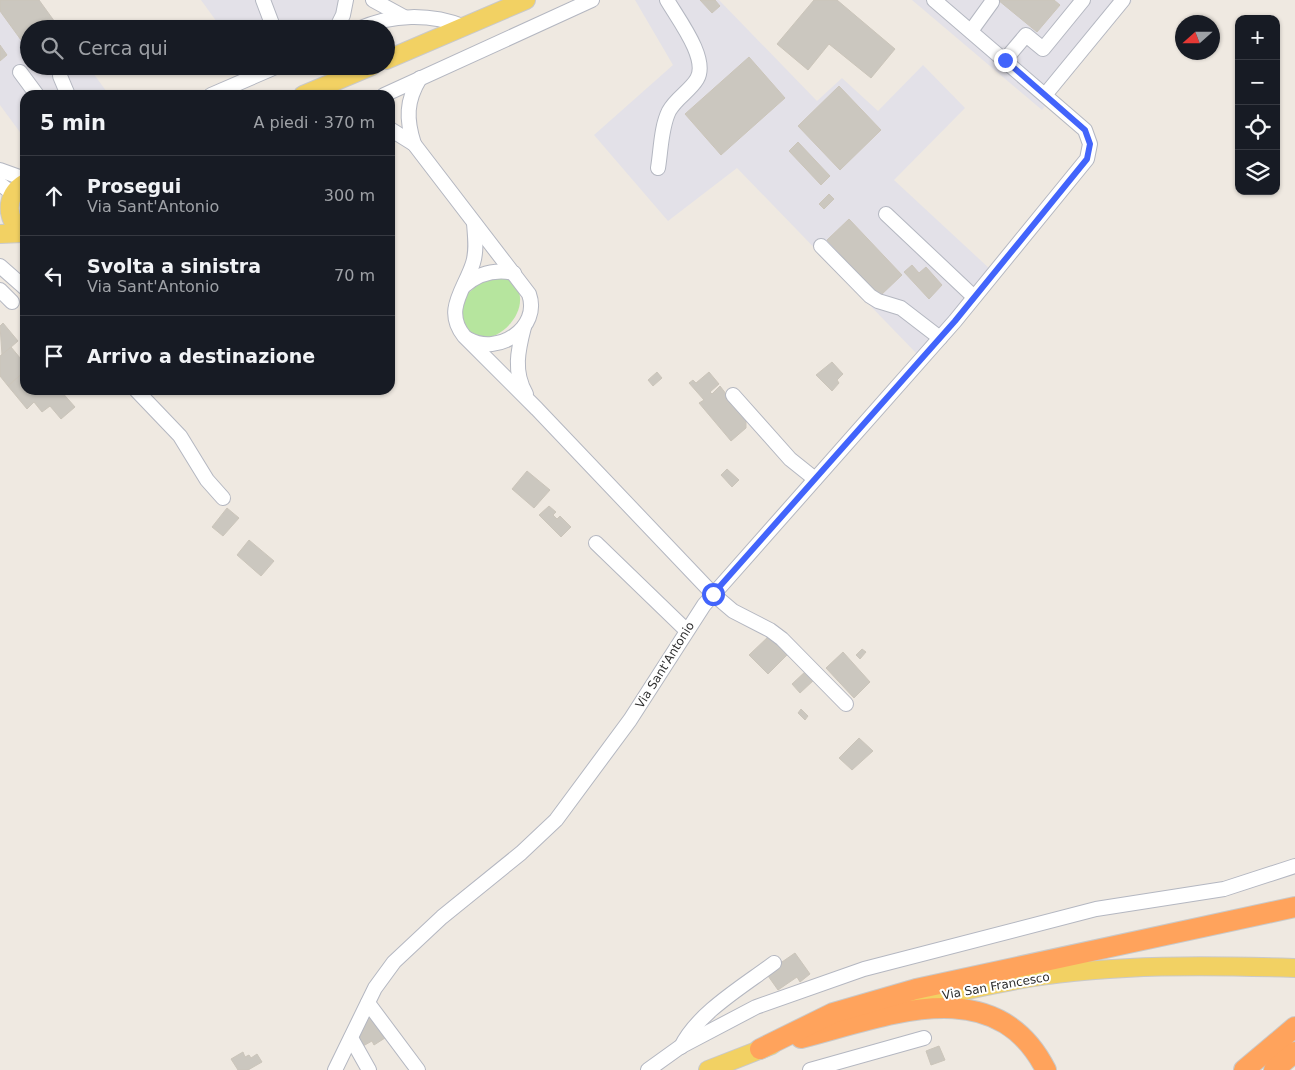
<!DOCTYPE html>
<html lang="it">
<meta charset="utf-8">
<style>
:root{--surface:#171b24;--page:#242831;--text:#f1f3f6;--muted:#9ea1a6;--line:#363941}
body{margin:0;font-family:"DejaVu Sans",sans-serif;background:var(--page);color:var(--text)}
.controls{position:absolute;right:15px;top:15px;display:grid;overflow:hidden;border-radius:10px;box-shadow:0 1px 4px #0004}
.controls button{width:45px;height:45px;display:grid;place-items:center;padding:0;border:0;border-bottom:1px solid var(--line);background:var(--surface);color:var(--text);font:25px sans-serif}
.compass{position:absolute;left:1175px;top:15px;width:45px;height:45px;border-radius:50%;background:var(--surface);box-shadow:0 1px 4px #0004;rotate:249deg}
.stop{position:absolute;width:15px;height:15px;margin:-11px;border:4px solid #4264fb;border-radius:50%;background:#fff}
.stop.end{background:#4264fb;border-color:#fff;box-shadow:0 1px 5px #0008}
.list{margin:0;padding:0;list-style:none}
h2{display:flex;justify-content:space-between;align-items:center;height:65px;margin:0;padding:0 20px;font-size:21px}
h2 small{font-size:16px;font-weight:400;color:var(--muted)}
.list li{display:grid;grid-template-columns:32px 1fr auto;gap:15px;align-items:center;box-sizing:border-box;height:80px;padding:0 20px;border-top:1px solid var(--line)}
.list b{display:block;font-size:19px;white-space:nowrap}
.list p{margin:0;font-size:16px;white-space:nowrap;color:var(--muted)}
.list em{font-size:16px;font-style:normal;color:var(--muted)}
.icon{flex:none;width:28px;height:28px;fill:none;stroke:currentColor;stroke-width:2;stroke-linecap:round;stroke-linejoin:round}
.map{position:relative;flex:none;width:1295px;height:1070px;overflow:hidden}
.search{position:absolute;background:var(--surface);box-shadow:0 1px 4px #0004;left:20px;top:20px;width:375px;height:55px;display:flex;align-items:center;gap:12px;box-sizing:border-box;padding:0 18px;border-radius:28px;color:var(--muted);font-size:19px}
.panel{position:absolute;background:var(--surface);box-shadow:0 1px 4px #0004;left:20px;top:90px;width:375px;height:305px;border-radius:15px}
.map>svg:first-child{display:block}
.industrial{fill:#e3e1e8}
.green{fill:#b6e59e}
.building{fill:#cbc7bf;stroke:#cbc5ba}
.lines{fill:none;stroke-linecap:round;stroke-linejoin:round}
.minor-casing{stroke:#b4b7c1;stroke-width:16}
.major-casing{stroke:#c9c9c9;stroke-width:20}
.highway-casing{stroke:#c9c9c9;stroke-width:22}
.minor{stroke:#fff;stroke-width:14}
.major{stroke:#f2d163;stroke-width:18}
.highway{stroke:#ffa35c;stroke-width:20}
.route{stroke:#4264fb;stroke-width:6}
.labels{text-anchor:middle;stroke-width:4;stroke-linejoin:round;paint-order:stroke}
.street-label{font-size:12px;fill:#2e2e2e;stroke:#fff}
</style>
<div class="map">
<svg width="1295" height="1070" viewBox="0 0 1295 1070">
<rect width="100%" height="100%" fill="#efe9e1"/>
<g class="industrial">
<polygon points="0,0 39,0 60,29 29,29 29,66 88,66 109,95 25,95 25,139 0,105"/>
<polygon points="201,0 353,0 330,29 222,29"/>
<polygon points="635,0 719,0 817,101 842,78 878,111 923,65 965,108 894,180 991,270 917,354 737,168 668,221 594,135 673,65"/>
<polygon points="912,0 1131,0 1132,1 1042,110"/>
</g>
<path class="green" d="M503 276C540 293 510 340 479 339L462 328 461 299 485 279Z"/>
<g class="building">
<polygon points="0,0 39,0 60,29 29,29 29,51 0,11"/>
<polygon points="700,0 715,0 720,6 712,13"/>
<polygon points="814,0 837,0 895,49 871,78 829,44 808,70 777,44"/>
<polygon points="998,0 1054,0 1060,5 1037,32"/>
<polygon points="0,45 7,55 0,61"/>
<polygon points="749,57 785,98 721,155 685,114"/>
<polygon points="40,66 57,66 46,75"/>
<polygon points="839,86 881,130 840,170 798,126"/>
<polygon points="798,142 830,176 821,185 789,151"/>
<polygon points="829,194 834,199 824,209 819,204"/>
<polygon points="849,219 902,275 880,296 827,240"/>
<polygon points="912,265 919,273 926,267 942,285 929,299 904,272"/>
<polygon points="3,323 18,341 2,355 0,326"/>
<polygon points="11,347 25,364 25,371 8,386 0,376 0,356"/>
<polygon points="832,362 843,374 837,380 839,383 832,391 816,375"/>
<polygon points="25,371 25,390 60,390 75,407 61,419 50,406 42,412 34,402 27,409 8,386"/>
<polygon points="657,372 662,378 653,386 648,380"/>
<polygon points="709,372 719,384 710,392 712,394 720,386 746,420 746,428 731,441 699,403 704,400 689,383 693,380 696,383"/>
<polygon points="727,469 739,480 732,487 721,475"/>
<polygon points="527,471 550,490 534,508 512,489"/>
<polygon points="549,506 556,512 553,515 557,519 560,516 571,527 561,537 539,515"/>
<polygon points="227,508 239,518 223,536 212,527"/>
<polygon points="249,540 274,561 261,576 237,555"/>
<polygon points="770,635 788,654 768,674 749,655"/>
<polygon points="862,649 866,652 860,659 856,655"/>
<polygon points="843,652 870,682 854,698 826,668"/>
<polygon points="807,670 815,679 800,693 792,684"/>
<polygon points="801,709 808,716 805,720 798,713"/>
<polygon points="859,738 873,751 852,770 839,758"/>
<polygon points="795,953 810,974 800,982 797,977 778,990 766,973"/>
<polygon points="372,1016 385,1038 374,1045 372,1041 363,1046 358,1036 362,1024"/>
<polygon points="939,1046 945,1060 931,1065 926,1051"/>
<polygon points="243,1052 245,1057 249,1055 251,1058 257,1054 262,1062 248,1070 238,1070 231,1059"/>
</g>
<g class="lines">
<defs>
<g id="minor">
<polyline points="263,0 274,29"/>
<polyline points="373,0 404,17"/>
<polyline points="336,29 343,15 346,0"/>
<path d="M358 29C392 14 430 13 465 27"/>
<polyline points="971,31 992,2"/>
<polyline points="1005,60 1026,35 1043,49 1083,0"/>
<polyline points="20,72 37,95"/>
<polyline points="60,76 68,95"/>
<polyline points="211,95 278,66"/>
<polyline points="384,95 592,0"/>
<polyline points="1045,95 1123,0"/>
<path d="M390 129 414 144 529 294C541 328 498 356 468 339"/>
<path d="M414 144C406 119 406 101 420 78"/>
<path d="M658 168C661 150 661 127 669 111 676 98 690 91 697 79 709 59 678 19 667 0"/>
<polyline points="0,170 25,179"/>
<polyline points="0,184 13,194"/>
<polyline points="886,214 974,297"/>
<path d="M474 223C475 237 477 250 473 263 465 289 443 310 464 336L537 409 713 594 733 611 770 630 782 639 846 704"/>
<polyline points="821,246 870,296 878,301 901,308 940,338"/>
<polyline points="0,266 25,288"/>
<path d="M464 286C479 273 495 269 514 273"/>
<polyline points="0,290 12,302"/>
<path d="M524 327C518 350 513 372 526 394"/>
<polyline points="136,390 180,436 207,480 223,498"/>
<polyline points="733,395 790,459 815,479"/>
<polyline points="596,543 686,630"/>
<polyline points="368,1003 418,1070"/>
<polyline points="351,1038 369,1070"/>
<path d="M681 1047C697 1013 745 985 774 963"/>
<polyline points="335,1070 375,988 394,962 442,917 521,853 556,820 630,720 704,605 955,321 1087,159 1090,144 1085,130 934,0"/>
<polyline points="648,1070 680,1047 756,1007 864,969 1096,909 1224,889 1295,866"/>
<polyline points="810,1070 924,1038"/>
</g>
<g id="major">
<polyline points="386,60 526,0"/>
<polyline points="303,95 372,66"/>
<path d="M25 183C4 195 5 222 25 233"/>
<polyline points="0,234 23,233"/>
<path d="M901 1005C944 995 986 985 1028 978 1117 964 1206 965 1295 968"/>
<polyline points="708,1070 772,1045"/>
</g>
<g id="highway">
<path d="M801 1038C885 1017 995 969 1046 1070"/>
<polyline points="760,1049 833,1013 916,989 1295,907"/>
<polyline points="1244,1070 1295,1027"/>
<polyline points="1274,1070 1295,1052"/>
</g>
</defs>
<use href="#minor" class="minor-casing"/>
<use href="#major" class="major-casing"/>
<use href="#highway" class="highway-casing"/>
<use href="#minor" class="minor"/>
<use href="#major" class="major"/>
<use href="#highway" class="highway"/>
</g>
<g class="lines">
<polyline class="route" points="713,594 955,321 1087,159 1090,144 1085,130 1005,60"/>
</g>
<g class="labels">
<g class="street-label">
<text transform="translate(665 665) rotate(-58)" y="4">Via Sant'Antonio</text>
<text transform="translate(996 986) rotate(-10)" y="4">Via San Francesco</text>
</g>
</g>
</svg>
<div class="controls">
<button>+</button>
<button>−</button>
<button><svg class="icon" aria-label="locate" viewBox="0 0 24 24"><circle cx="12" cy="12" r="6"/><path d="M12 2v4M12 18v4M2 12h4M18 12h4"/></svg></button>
<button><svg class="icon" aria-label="layers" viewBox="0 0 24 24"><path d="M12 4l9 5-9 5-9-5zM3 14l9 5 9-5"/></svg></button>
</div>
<svg class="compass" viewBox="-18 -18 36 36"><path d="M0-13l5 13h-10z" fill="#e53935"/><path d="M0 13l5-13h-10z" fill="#9ea1a6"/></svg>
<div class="stop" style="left:713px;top:594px"></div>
<div class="stop end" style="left:1005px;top:60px"></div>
<div class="search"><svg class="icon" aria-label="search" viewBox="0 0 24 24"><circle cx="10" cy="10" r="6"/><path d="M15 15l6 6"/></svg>Cerca qui</div>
<section class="panel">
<h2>5 min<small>A piedi · 370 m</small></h2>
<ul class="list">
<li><svg class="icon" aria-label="ahead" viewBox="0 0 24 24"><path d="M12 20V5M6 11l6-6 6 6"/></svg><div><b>Prosegui</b><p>Via Sant'Antonio</p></div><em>300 m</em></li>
<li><svg class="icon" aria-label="left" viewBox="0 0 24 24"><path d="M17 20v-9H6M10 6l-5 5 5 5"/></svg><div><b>Svolta a sinistra</b><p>Via Sant'Antonio</p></div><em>70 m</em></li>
<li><svg class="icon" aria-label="arrive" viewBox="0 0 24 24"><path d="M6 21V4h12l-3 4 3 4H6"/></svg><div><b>Arrivo a destinazione</b></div></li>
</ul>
</section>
</div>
